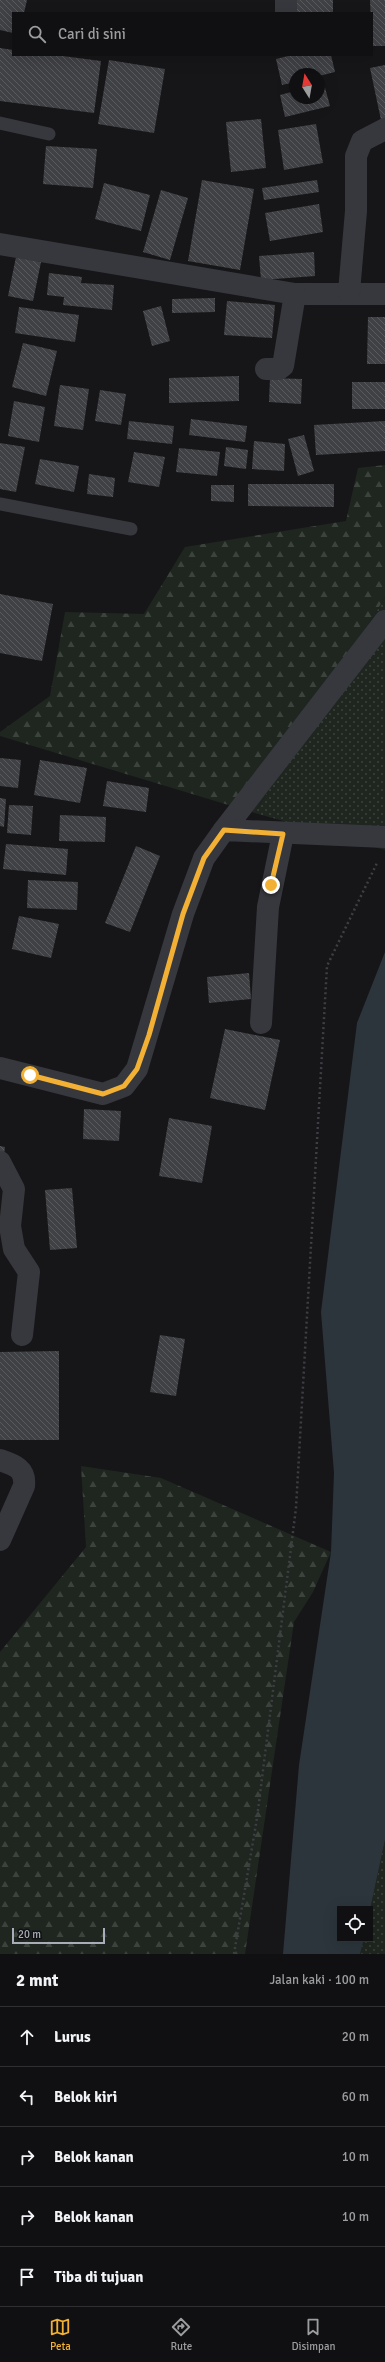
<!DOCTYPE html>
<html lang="id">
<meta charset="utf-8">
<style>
:root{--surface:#101012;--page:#19191b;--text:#f1f3f6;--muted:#9c9d9f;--line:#303032;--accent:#f2b134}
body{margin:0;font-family:Signika,sans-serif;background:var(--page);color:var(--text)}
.controls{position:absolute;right:12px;bottom:12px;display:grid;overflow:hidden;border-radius:0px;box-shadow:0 4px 16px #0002}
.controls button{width:36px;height:36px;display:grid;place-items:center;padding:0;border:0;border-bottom:1px solid var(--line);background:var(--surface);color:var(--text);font:20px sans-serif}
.compass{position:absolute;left:289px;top:68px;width:36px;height:36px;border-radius:50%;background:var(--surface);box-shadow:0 4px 16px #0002;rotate:349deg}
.scale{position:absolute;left:12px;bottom:10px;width:93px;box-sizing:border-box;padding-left:4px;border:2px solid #a8adb8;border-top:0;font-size:11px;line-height:14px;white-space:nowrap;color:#a8adb8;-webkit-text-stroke:3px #111113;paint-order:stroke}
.stop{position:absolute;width:12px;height:12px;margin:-9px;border:3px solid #f2b134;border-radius:50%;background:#fff}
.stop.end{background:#f2b134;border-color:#fff;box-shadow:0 1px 4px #0008}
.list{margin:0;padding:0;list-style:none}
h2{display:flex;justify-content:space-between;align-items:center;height:52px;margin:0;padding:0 16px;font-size:17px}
h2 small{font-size:13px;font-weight:400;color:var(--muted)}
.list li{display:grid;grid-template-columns:26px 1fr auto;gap:12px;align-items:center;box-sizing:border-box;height:60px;padding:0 16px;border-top:1px solid var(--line)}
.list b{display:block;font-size:15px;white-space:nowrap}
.list em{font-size:13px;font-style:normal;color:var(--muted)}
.icon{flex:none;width:22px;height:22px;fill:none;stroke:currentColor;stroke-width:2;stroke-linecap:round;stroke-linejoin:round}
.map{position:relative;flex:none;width:385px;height:1954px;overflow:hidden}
.search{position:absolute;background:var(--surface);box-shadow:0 4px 16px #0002;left:12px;right:12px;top:12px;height:44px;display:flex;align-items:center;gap:10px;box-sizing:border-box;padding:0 14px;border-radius:0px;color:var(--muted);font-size:15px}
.sheet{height:352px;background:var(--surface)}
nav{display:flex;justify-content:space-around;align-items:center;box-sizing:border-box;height:56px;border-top:1px solid var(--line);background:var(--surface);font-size:11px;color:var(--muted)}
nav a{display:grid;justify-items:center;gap:2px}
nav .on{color:var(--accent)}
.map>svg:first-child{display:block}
.grass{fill:url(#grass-dots)}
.forest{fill:url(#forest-firs)}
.water{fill:#2c353c}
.building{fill:url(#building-back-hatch)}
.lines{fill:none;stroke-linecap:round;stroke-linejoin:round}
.path{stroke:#3d3f44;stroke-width:2.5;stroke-dasharray:2 3;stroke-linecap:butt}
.service{stroke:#37383d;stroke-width:13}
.minor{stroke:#37383d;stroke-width:22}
.route{stroke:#f2b134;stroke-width:5}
</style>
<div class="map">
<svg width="385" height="1954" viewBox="0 0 385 1954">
<defs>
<pattern id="grass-dots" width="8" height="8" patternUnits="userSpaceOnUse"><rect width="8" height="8" fill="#1e261f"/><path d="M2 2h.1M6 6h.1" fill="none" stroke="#3c433d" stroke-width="1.8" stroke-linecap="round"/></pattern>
<pattern id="forest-firs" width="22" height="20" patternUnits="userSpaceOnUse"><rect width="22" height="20" fill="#1e261f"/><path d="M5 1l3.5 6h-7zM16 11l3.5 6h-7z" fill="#3c433d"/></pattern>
<pattern id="building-back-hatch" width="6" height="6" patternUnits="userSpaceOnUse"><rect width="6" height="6" fill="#404145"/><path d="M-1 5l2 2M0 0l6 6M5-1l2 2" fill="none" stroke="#595a5e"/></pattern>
</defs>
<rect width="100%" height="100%" fill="#161618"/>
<g class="grass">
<polygon points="385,597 385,850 255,813"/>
<polygon points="385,1840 385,1954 360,1954 364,1939 370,1939 370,1910"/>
</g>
<g class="forest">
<polygon points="385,465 385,597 255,813 0,736 0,732 50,696 65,612 144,614 185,547 346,521 358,468"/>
<polygon points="81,1466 161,1478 331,1552 313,1592 294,1622 245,1954 0,1954 0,1652 86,1547"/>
</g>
<polygon class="water" points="385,952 385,1840 370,1910 340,1909 340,1939 364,1939 360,1954 283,1954 299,1765 331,1552 334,1473 321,1312 357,1023"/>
<g class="building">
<polygon points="0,0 27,0 24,13 13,13 13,33 0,30"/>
<polygon points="293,0 333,0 333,13 292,13"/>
<polygon points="370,0 385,0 385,46 372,46"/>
<polygon points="0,48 13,50 13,55 55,55 101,61 94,113 0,101"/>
<polygon points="292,55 331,55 335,72 319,76 319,74 295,74 295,82 282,85 276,59"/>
<polygon points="109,60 165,69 154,133 98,124"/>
<polygon points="385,65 385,120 381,120 370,68"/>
<polygon points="324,84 330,106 285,117 280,95 295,91 295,98 319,98 319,85"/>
<polygon points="261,119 266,168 231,172 226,122"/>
<polygon points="316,124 323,163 284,170 278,130"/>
<polygon points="46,146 97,149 93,188 43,184"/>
<polygon points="202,180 254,189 240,270 188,261"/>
<polygon points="317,180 319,192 264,200 262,188"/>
<polygon points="104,183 150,195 141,231 95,219"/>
<polygon points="161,190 188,198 170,260 143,252"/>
<polygon points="319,204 323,232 270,241 265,213"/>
<polygon points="314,252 315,276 261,280 259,256"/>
<polygon points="16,257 41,262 33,301 8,296"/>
<polygon points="49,273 82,277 81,283 114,285 112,310 63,305 64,297 47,295"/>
<polygon points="215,298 215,312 172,313 172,299"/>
<polygon points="227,301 275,305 272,338 224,335"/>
<polygon points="161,306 170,341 152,346 143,311"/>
<polygon points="19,307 79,315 75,342 15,333"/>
<polygon points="368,317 385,317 385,364 367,364"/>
<polygon points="23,343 57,351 46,396 12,387"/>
<polygon points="239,376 239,401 169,403 169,378"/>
<polygon points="270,378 302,379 301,404 269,402"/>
<rect x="352" y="382" width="33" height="27"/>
<polygon points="60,385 89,389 83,430 54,426"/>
<polygon points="100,390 126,394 121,425 95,421"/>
<polygon points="14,401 45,407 39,442 8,436"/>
<polygon points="191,419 247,426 245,442 189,435"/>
<polygon points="129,421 174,426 172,444 127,439"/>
<polygon points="385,421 385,451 316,455 314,425"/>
<polygon points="304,435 314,471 298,476 288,439"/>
<polygon points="254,441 285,444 284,471 252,469"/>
<polygon points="0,443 25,447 16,492 0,489"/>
<polygon points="226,447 248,450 246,469 224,466"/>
<polygon points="179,448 220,452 217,476 176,472"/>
<polygon points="134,452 165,457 159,487 128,482"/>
<polygon points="40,459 79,466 74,492 35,484"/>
<polygon points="89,474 115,478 113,497 87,494"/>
<polygon points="248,484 334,484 334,507 248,506"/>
<polygon points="211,485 234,485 234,502 211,501"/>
<polygon points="0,594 53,604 42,661 0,653"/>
<polygon points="0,758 21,760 18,788 0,786"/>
<polygon points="40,760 87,768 80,803 34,795"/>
<polygon points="107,781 149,788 146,812 103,806"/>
<polygon points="0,798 6,799 4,827 0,826"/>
<polygon points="9,805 33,806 31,835 7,833"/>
<polygon points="60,815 106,817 105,842 59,841"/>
<polygon points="6,844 68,849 66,875 3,869"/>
<polygon points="136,846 160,856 130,932 105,923"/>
<polygon points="28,880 78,882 77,910 27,908"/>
<polygon points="19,916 59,924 51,958 12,949"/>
<polygon points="249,973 251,999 209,1003 207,977"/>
<polygon points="225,1029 280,1040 265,1110 210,1098"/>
<polygon points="84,1109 121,1111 119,1141 83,1139"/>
<polygon points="169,1118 212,1126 202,1183 159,1176"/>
<polygon points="0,1146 5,1147 1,1179 0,1179"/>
<polygon points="72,1188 77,1248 50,1250 45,1190"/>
<polygon points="160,1335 185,1339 176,1396 150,1392"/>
<polygon points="59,1351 59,1440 0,1440 0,1352"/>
</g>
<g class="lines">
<polyline class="path" points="234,1954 257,1818 296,1508 327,966 377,863"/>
<g class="service">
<polyline points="0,123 49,134"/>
<polyline points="0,504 131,529"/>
</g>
<g class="minor">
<polyline points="286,13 286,0"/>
<polyline points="0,244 295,294 385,294"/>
<polyline points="349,292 356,211 356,156 362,141 385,129"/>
<polyline points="266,369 279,369 283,366 295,294"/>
<polyline points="224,830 385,621"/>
<polyline points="261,1023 268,907 283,834"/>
<polyline points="0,1068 103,1094 124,1086 137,1069 183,914 204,858 224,830 385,837"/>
<polyline points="0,1162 14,1189 10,1226 14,1249 29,1272 22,1335"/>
<path d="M0 1460C15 1465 26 1469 24 1486L0 1540"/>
</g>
</g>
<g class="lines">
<polyline class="route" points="30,1075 103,1094 124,1086 137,1069 149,1035 183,914 204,858 224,830 283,834 271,885"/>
</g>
</svg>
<div class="controls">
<button><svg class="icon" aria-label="locate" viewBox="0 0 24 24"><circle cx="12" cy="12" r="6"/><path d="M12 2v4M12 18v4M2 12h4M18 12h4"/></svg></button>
</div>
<svg class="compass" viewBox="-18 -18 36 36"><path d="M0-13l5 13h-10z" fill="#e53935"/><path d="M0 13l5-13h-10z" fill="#9c9d9f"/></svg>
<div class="scale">20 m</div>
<div class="stop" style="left:30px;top:1075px"></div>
<div class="stop end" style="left:271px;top:885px"></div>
<div class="search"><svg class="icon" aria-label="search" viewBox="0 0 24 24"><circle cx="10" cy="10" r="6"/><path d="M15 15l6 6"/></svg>Cari di sini</div>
</div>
<section class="sheet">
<h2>2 mnt<small>Jalan kaki · 100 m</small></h2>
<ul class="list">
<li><svg class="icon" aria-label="ahead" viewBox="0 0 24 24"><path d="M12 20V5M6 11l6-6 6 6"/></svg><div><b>Lurus</b></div><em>20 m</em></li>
<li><svg class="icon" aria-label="left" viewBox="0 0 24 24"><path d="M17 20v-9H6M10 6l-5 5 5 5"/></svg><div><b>Belok kiri</b></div><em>60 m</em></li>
<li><svg class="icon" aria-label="right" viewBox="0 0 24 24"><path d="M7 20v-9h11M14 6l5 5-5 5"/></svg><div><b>Belok kanan</b></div><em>10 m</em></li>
<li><svg class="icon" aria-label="right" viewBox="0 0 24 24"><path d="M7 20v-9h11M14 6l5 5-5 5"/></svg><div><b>Belok kanan</b></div><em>10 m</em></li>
<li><svg class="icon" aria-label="arrive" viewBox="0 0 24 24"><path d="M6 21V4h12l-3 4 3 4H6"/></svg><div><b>Tiba di tujuan</b></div></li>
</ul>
</section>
<nav>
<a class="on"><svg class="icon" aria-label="map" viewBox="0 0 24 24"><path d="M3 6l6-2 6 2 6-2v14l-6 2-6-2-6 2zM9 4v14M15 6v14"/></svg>Peta</a>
<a><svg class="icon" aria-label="directions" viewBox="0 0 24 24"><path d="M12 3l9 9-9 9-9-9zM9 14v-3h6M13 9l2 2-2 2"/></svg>Rute</a>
<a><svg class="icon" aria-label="saved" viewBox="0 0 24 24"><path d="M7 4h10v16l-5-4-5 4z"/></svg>Disimpan</a>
</nav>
